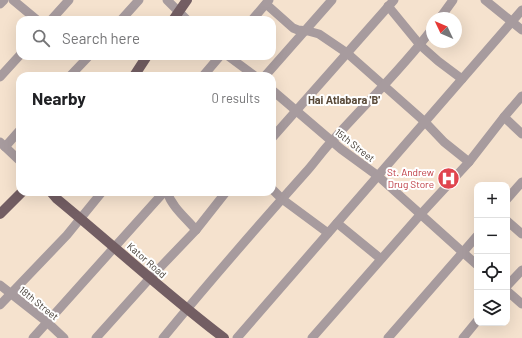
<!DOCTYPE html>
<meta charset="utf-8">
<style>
:root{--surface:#fff;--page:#f6f6f6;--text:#202124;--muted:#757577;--line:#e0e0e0}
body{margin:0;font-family:Barlow,sans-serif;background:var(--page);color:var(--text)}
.controls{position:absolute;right:12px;bottom:12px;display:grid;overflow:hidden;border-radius:8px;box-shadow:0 4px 16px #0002}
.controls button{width:36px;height:36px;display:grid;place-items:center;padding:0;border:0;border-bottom:1px solid var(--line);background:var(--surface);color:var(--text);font:20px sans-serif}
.compass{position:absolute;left:426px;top:12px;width:36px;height:36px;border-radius:50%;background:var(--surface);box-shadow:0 4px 16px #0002;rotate:314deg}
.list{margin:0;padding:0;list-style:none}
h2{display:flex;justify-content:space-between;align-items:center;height:52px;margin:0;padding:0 16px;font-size:17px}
h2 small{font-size:13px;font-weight:400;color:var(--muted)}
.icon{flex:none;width:22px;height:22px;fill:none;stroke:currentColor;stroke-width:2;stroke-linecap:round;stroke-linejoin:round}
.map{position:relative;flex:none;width:522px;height:338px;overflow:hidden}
.search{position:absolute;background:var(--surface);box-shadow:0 4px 16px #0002;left:16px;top:16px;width:260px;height:44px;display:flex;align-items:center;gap:10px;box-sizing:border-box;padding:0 14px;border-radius:12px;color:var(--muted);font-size:15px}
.panel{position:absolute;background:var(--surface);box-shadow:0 4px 16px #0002;left:16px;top:72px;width:260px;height:124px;border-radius:12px}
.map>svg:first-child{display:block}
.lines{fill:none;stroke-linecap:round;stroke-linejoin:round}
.minor{stroke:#a79b9e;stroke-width:9}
.major{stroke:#735e63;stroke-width:10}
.labels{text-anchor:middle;stroke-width:4;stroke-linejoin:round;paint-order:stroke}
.street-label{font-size:10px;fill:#403931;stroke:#fff}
.health-label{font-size:10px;fill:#be3a42;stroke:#fff;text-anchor:end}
.neighbourhood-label{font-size:11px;font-weight:bold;fill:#5a4b3a;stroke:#fff}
</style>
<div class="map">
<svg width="522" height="338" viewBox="0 0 522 338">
<rect width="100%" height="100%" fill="#f5e2ce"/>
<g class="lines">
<g class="minor">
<polyline points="13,0 37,20"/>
<polyline points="167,0 187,20"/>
<polyline points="485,0 522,30"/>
<polyline points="0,4 4,0"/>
<polyline points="266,4 293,28 298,30 308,31 319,34 347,53 425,122 444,142 469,162"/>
<polyline points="388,6 420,45 438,61 462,79"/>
<polyline points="440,18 453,0"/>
<polyline points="51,20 69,0"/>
<polyline points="121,20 139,0"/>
<polyline points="252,20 269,0"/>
<polyline points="228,56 255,76"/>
<polyline points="70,76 89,56"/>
<polyline points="203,76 220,56"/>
<polyline points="265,76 332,0"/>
<polyline points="0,77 20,55"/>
<polyline points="272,90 341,149 378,176 477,265"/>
<polyline points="504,117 522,134"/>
<polyline points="272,138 394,0"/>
<polyline points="0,142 20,161"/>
<polyline points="5,147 20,130"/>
<polyline points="272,189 282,199 328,233"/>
<path d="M167 192C172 207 186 218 196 230"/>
<polyline points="507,199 522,182"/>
<polyline points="507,221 522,234"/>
<polyline points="337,223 381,259"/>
<polyline points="0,285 47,322 64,338"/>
<polyline points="507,286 522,270"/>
<polyline points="507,291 522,304"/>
<polyline points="0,305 67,235 102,192"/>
<polyline points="33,338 164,192"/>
<polyline points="96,338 150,278 196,230 226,192"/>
<path d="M163 338C209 282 257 227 306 172 315 162 323 150 333 140 366 103 402 69 432 29"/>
<polyline points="237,338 522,10"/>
<polyline points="312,338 420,215 469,162 504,117 522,96"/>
<polyline points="388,338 477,236"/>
<polyline points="463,338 477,321"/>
</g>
<g class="major">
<polyline points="173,20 187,0"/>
<polyline points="134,76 147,56"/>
<path d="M51 192 57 199C113 245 166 294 224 338"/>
<polyline points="0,214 22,192"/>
</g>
</g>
<defs>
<symbol id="hospital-disc" viewBox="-11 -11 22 22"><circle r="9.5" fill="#e0444e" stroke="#fff"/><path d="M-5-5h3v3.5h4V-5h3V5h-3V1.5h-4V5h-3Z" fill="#fff"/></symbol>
</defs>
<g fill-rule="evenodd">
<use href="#hospital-disc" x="436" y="166" width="25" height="25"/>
</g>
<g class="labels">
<g class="street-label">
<text transform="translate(355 145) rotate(38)" y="4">15th Street</text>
<text transform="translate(147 260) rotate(41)" y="4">Kator Road</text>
<text transform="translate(39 303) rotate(39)" y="4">18th Street</text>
</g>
<g class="health-label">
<text x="434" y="176">St. Andrew<tspan x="434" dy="12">Drug Store</tspan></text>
</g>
<g class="neighbourhood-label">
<text x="344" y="104">Hai Atlabara 'B'</text>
</g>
</g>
</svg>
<div class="controls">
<button>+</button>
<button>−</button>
<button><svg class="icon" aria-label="locate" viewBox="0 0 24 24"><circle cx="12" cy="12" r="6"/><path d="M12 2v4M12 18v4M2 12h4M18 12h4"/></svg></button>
<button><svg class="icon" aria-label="layers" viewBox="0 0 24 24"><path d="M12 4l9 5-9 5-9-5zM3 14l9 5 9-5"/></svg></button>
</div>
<svg class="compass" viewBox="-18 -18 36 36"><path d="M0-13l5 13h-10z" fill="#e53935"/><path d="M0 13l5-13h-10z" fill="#757577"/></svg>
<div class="search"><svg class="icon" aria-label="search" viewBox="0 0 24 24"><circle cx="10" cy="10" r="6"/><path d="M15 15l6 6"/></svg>Search here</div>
<section class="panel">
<h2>Nearby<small>0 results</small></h2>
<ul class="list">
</ul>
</section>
</div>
